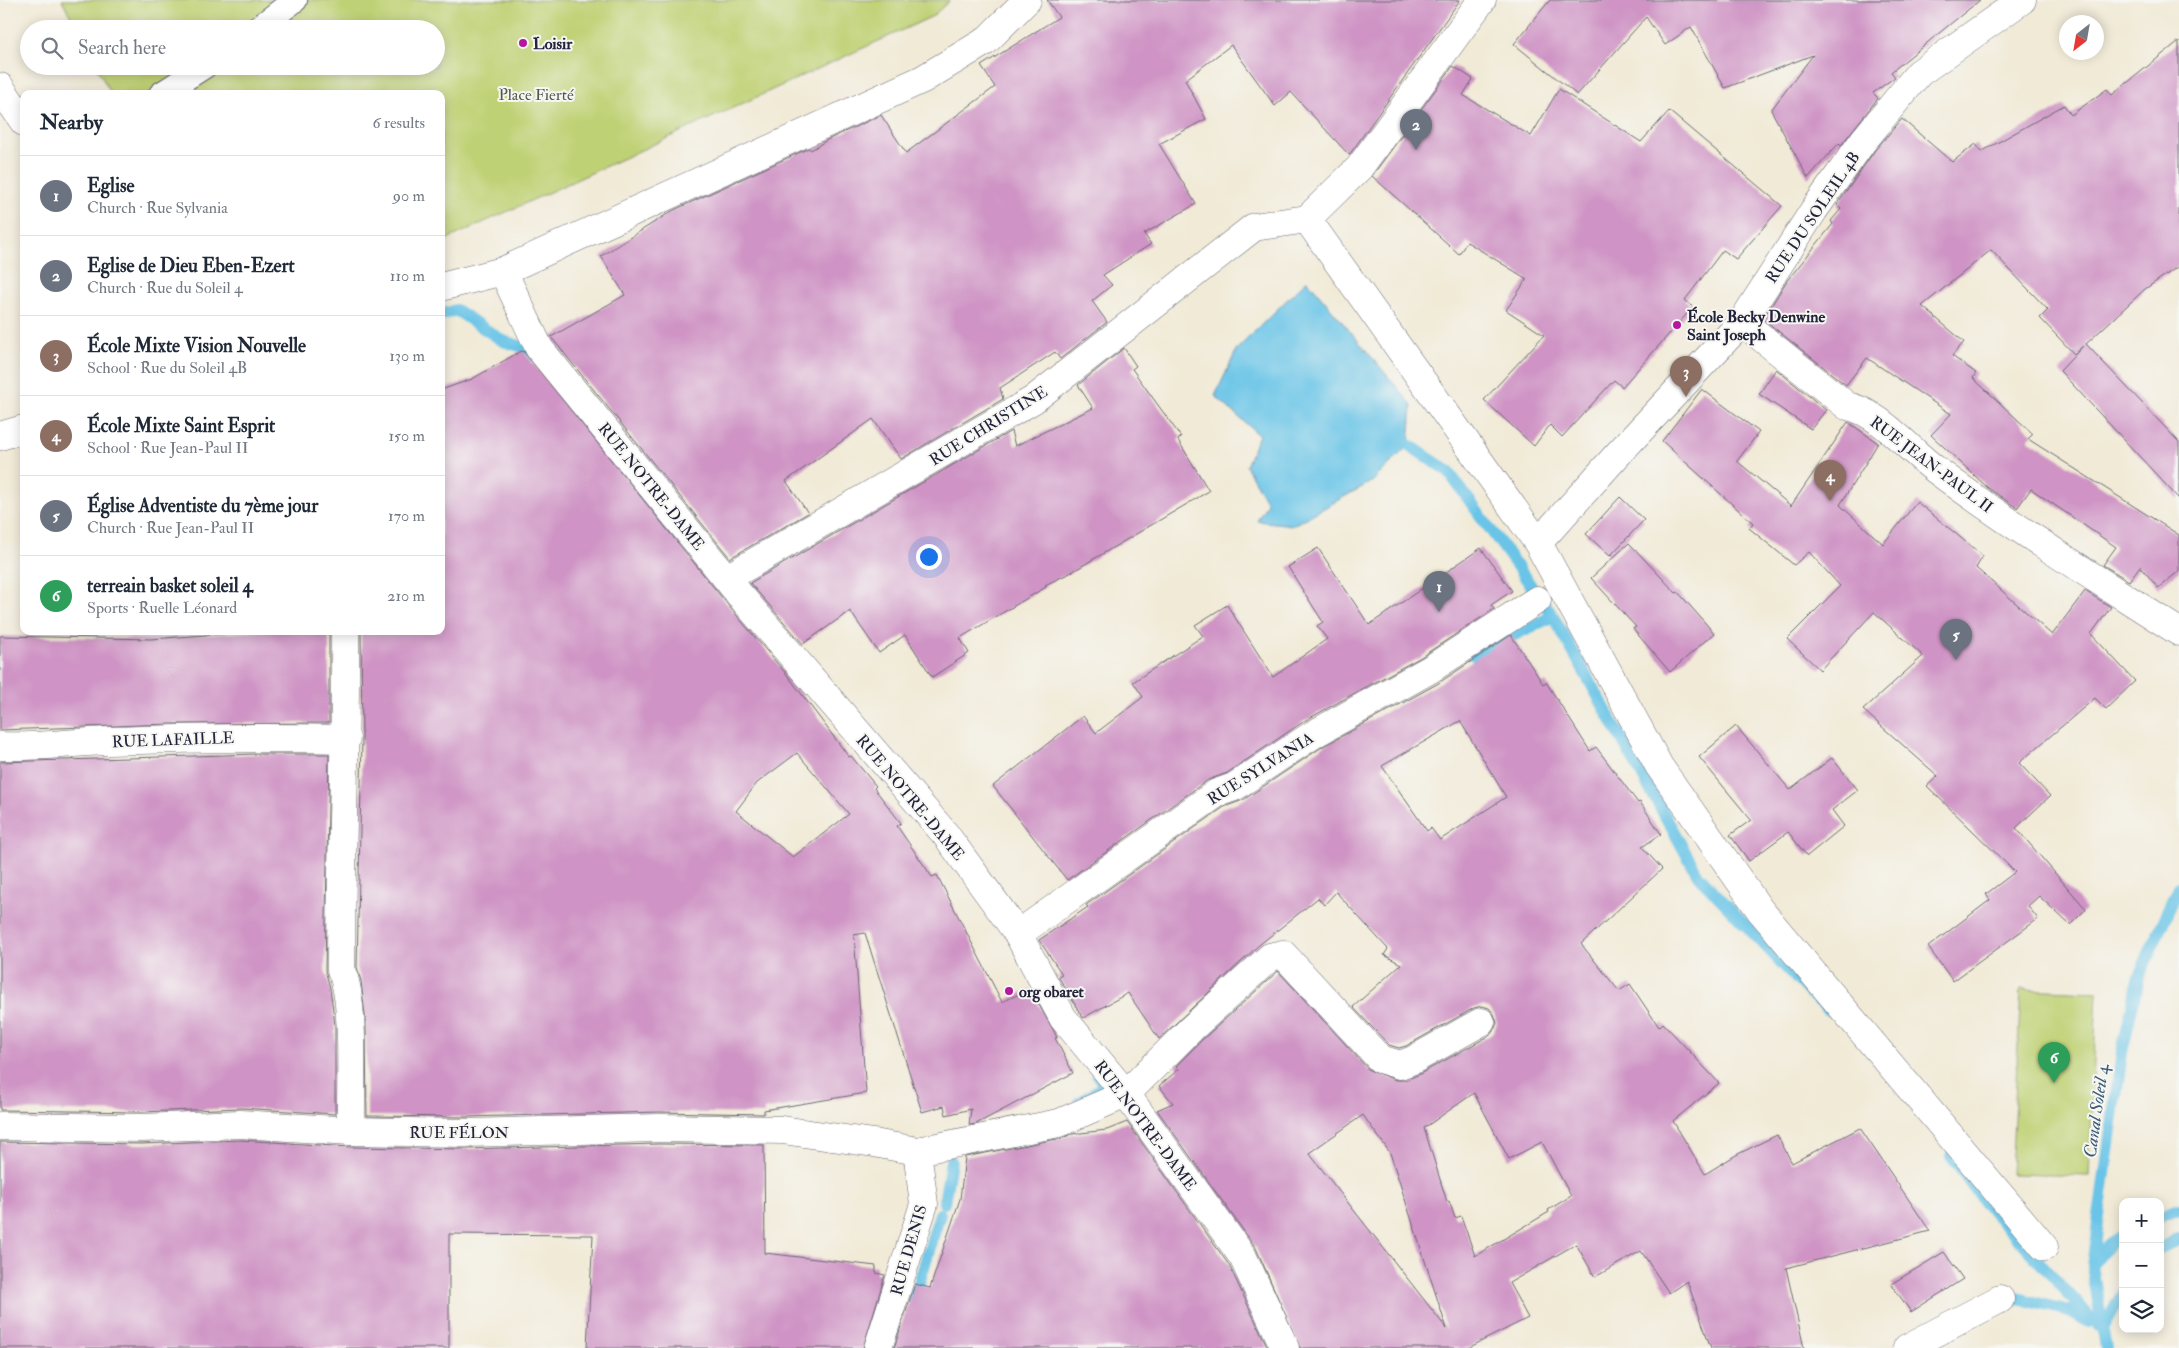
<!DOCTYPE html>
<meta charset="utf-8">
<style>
:root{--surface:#fff;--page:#f6f6f7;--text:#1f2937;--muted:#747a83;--line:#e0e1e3;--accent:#0f766e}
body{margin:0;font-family:"IM FELL Double Pica",serif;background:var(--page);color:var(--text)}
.controls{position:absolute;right:15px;bottom:15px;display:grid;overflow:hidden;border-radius:10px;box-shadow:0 2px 12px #0003}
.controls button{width:45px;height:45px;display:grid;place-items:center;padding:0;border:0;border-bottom:1px solid var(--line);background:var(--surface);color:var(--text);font:25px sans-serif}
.compass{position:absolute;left:2059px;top:15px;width:45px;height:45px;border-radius:50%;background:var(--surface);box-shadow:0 2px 12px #0003;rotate:211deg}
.you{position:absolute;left:928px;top:556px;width:18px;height:18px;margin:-12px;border:4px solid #fff;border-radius:50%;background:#1a73e8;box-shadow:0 0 0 8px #1a73e833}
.badge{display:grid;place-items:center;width:32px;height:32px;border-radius:50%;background:var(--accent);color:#fff;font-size:16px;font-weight:700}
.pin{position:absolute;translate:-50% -41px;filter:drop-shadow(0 1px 2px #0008)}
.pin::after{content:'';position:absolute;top:26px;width:18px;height:15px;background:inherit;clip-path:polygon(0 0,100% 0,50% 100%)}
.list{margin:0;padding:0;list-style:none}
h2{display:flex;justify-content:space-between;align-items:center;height:65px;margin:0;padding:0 20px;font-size:21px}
h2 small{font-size:16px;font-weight:400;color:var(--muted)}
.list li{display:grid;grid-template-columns:32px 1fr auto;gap:15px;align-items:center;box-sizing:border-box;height:80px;padding:0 20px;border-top:1px solid var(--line)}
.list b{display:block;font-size:19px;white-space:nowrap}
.list p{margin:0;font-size:16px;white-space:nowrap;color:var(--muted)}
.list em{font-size:16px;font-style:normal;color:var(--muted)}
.icon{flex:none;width:28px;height:28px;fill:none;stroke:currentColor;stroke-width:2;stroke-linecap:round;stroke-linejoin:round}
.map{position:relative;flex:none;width:2179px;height:1348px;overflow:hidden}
.search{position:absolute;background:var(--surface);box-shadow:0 2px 12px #0003;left:20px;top:20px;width:425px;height:55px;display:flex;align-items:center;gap:12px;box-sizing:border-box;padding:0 18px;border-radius:28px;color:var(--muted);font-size:19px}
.panel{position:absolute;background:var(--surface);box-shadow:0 2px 12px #0003;left:20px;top:90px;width:425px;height:545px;border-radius:10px}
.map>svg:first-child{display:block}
.green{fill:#bfd174;stroke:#707a58}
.water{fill:#69c4e7;stroke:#467391}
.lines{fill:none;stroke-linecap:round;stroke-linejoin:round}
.stream{stroke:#69c4e7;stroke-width:12}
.building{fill:#cf94c5;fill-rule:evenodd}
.pedestrian-casing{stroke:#6a6872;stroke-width:26}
.minor-casing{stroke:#6a6872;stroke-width:29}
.pedestrian{stroke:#fff;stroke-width:24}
.minor{stroke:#fff;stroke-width:28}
.poi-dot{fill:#b5179e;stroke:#f6f6f2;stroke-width:2}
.labels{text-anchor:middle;stroke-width:4;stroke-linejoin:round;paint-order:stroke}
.poi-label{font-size:16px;font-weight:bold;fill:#22223b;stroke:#f6f6f2;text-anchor:start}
.park-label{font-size:16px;fill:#51574c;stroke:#f6f6f2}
.street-label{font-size:16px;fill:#22223b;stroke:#f6f6f2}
.water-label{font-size:18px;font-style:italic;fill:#3b5b77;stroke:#f6f6f2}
</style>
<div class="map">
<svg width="2179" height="1348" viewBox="0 0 2179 1348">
<rect width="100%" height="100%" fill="#f6f6f2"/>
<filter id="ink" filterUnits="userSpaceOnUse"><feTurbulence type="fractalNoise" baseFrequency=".02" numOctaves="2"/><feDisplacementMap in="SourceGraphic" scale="10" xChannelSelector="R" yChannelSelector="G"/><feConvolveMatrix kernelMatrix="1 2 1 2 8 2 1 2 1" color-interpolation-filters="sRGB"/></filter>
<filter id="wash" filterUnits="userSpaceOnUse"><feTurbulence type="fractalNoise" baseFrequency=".0096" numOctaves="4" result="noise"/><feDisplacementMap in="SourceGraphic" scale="20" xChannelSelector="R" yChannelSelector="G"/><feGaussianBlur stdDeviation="1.12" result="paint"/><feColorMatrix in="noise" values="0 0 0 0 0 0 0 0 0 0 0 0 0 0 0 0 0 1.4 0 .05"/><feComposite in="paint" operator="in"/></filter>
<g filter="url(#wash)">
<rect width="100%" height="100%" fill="#f1ead7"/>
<g class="green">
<polygon points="62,0 950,0 933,16 441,242 441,94 111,94 96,66 436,66 436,29 77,29"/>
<polygon points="2021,989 2097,992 2089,1176 2011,1174"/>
</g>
<polygon class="water" points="1307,280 1412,405 1409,445 1373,481 1293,525 1257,521 1267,503 1246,466 1259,435 1215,396 1237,349"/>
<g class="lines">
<g class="stream">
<polyline points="441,315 456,310 503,341 530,349 536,356"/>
<polyline points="1409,445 1448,471 1553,616 1698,875 1811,994 1830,1011"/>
<polyline points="1474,655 1553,616"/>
<polyline points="1080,1102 1104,1086 1097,1074"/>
<polyline points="1951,1156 1986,1204 2102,1330"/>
<polyline points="944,1203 951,1161"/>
<polyline points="2160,1217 2179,1209"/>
<polyline points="2160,1248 2179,1239"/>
<polyline points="2092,1266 2109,1244 2123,1235"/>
<polyline points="914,1300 940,1214"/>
<polyline points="1999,1308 2018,1298 2070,1311 2089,1322"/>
<polyline points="2102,1330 2123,1293"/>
<polyline points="2106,1348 2092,1266 2122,1052 2139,976 2179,887"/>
</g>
</g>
<g id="blocks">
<g class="building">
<polygon points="1047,0 1460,0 1349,155 1291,92 1275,106 1231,45 1185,80 1206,119 1159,144 1196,204 1144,234 1151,244 1103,275 1112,285 1092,301 1107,322 1060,359 1055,352 1000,388 1003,399 901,459 873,419 786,481 808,513 730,558 551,337 625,295 601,256 672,211 809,148 811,150 827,140 881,115 906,153 995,87 981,66 1059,17"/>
<polygon points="1550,0 1980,0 1891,72 1895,77 1873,93 1878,98 1841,145 1839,143 1808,178 1771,110 1813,55 1725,88 1691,27 1665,45 1646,17 1577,95 1514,44"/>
<polygon points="2179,41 2179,266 2145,289 2086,344 2179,442 2179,499 2060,371 2083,346 2074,354 2040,318 2048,310 1991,250 1922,306 1964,342 1952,356 1976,373 1973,378 2033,434 2028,439 2179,535 2179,571 2158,588 2140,566 2129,581 2103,565 2116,547 2031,489 2017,508 1988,488 1931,435 1951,414 1867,358 1846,385 1763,319 1786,282 1833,224 1831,221 1841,209 1837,205 1875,150 1902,119 1952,162 1976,144 1981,152 2064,105 2071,115 2107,89 2112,95"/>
<polygon points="1453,66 1473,79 1463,95 1531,136 1559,89 1641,142 1669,111 1782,206 1736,259 1723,250 1685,300 1693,307 1622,387 1614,380 1562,437 1550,425 1534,446 1484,400 1544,335 1506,310 1527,279 1467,242 1459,254 1372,176"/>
<polygon points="1124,348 1136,366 1132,369 1181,437 1178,440 1209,491 1070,573 1045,585 1046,587 960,638 969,653 932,677 905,635 879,653 850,611 803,644 750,583 1011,431 1015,446 1093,408 1078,385"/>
<path d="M521 351 524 352 732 610 788 676 849 757 851 756 876 786 874 788 901 823 897 826 932 877 937 875 1002 1002 1030 989 1055 1033 1057 1038H1055L1073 1073 976 1124 969 1125 971 1109 946 1115 944 1106 922 1112 865 933 854 935 866 1093 764 1110V1114L659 1112 465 1117 367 1116 366 1023 361 981 357 967 362 739 361 631H441V390L472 379ZM797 753 849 814 793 857 736 811 757 783Z"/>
<polygon points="1776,369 1826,410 1811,429 1759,394"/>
<polygon points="1702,389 1759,432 1737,461 1791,506 1848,422 1878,443 1840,505 1883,544 1917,502 1983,556 1976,568 2052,635 2085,591 2111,607 2091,634 2135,681 2106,709 2095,698 2019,763 2050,796 2016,828 2086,909 2070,925 2039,896 2028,906 2038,919 1953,981 1928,947 1990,900 1986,894 2015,872 1927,786 1938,776 1863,710 1923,656 1874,612 1820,670 1787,639 1840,586 1809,552 1794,565 1749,528 1753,523 1662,441"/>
<polygon points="1620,497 1644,520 1610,556 1586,534"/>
<polygon points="1629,543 1676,593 1678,592 1714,633 1670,672 1633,629 1636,627 1591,578"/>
<polygon points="1318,548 1369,625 1481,548 1512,591 1491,605 1494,609 1421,657 1306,720 1227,773 1208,780 1067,880 993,786 1083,716 1096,733 1143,697 1133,682 1203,636 1195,625 1227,605 1273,677 1327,639 1317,626 1323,622 1288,567"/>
<polygon points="261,631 329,631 329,723 169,724 0,730 0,636 151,639"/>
<path d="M1511 635 1543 684 1546 682 1590 751 1596 747 1638 803 1640 802 1661 834 1642 847 1662 869 1581 944 1619 991 1630 984 1659 1027 1663 1023 1719 1083 1673 1121 1705 1174 1736 1155 1777 1135 1792 1163 1860 1128 1930 1231 1786 1268 1804 1348H1711L1687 1281 1669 1293 1641 1251 1595 1277 1576 1244 1509 1283 1528 1318 1468 1348H1300L1256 1248 1157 1110 1173 1103 1159 1086 1179 1069 1176 1066 1202 1040 1278 971 1369 1070 1396 1080H1406L1420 1074 1489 1036 1494 1030 1497 1023 1494 1014 1489 1008 1482 1006 1474 1008 1406 1046 1399 1048 1389 1045 1353 1007 1401 964 1384 955 1388 949 1336 892 1324 905 1318 898 1259 945 1159 1039 1128 993 1083 1018 1058 976 1062 974 1039 940 1088 907 1086 905 1224 807 1243 800 1322 747 1437 684ZM1460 721 1506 797 1440 840 1431 828 1427 831 1382 766ZM1474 1093 1509 1159 1542 1142 1571 1196 1548 1210 1549 1212 1475 1256 1461 1216 1455 1218 1449 1201 1447 1202 1424 1128ZM1363 1115 1390 1153 1447 1329 1309 1153Z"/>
<polygon points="1736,726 1790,790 1832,758 1858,790 1832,810 1844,826 1807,856 1788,832 1749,861 1730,835 1751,820 1699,757"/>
<polygon points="257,754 329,754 325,970 330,988 335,1025 335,1114 241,1108 142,1112 0,1110 0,762"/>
<polygon points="1127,1122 1229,1265 1268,1348 894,1348 915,1284 930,1288 960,1199 965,1157 1062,1138 1072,1134 1107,1130"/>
<polygon points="240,1140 350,1147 465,1149 659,1144 764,1145 765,1253 876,1266 876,1273 885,1275 863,1348 587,1348 593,1235 449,1234 449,1348 0,1348 0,1142 142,1144"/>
<polygon points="1944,1252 1963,1279 1911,1312 1891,1284"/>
</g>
</g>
</g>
<g filter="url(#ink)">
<use href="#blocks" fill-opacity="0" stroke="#6a6872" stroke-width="1"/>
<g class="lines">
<defs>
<g id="pedestrian">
<polyline points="257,29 295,0"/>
<polyline points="161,94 205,66"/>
</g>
<g id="minor">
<polyline points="0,87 24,122"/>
<polyline points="1307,219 1538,543 1659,766 1760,910 2044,1247"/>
<polyline points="503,271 539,348 744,600 946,835 1018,934 1063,1018 1126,1094 1243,1257 1285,1348"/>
<polyline points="441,287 503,271 923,79 986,41 1027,0"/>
<path d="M1742 322 1847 406C1878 411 1910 451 1936 470 2014 528 2097 579 2179 632"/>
<polyline points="0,436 24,429"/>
<polyline points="1538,543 1618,454 1742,322 1814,210 1863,141 1919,73 2022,0"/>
<polyline points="727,578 1033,400 1254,227 1307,219 1359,168 1482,0"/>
<path d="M345 631C346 744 341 857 341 970 356 1000 350 1094 351 1131"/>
<path d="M0 746C37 748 73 742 110 741 189 738 267 737 346 739"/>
<polyline points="1018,934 1217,793 1234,787 1314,734 1429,670 1537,600"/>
<polyline points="0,1126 142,1128 240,1124 351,1131 465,1133 659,1128 782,1130 874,1143 917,1151 1059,1123 1126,1094 1191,1029 1270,957 1283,954 1380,1059 1400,1065 1413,1060 1481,1022"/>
<polyline points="878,1348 924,1204 917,1151"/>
<polyline points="1907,1348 2000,1299"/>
</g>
</defs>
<use href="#pedestrian" class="pedestrian-casing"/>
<use href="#minor" class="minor-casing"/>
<use href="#pedestrian" class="pedestrian"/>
<use href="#minor" class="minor"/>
</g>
</g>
<g class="poi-dot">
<circle cx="523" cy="43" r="5"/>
<circle cx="1677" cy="325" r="5"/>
<circle cx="1009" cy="991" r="5"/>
</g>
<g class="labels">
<g class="poi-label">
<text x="533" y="49">Loisir</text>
<text x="1687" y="322">École Becky Denwine<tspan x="1687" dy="18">Saint Joseph</tspan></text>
<text x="1019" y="997">org obaret</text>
</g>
<g class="park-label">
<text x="536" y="100">Place Fierté</text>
</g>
<g class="street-label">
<text transform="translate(1812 217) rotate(-56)" y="6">RUE DU SOLEIL 4B</text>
<text transform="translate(988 425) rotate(-32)" y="6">RUE CHRISTINE</text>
<text transform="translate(1932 464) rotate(37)" y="6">RUE JEAN-PAUL II</text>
<text transform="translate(652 486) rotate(51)" y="6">RUE NOTRE-DAME</text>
<text transform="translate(173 739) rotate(-2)" y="6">RUE LAFAILLE</text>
<text transform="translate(1260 768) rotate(-32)" y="6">RUE SYLVANIA</text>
<text transform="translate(911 797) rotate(50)" y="6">RUE NOTRE-DAME</text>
<text transform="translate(1146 1125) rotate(53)" y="6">RUE NOTRE-DAME</text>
<text x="459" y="1138">RUE FÉLON</text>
<text transform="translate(908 1250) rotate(-74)" y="6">RUE DENIS</text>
</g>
<g class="water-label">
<text transform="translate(2096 1111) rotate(-82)" y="6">Canal Soleil 4</text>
</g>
</g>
</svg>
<div class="controls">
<button>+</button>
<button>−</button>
<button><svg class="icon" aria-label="layers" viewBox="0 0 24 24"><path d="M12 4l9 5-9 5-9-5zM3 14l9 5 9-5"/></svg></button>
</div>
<svg class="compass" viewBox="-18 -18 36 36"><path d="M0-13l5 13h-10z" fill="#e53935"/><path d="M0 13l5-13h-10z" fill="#747a83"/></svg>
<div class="you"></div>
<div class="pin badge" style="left:1439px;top:612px;background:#6b7280">1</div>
<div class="pin badge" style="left:1416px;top:150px;background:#6b7280">2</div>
<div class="pin badge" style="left:1686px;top:397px;background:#8d6e63">3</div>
<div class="pin badge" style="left:1830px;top:501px;background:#8d6e63">4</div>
<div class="pin badge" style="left:1956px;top:660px;background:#6b7280">5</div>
<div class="pin badge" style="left:2054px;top:1083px;background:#2e9e5b">6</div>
<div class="search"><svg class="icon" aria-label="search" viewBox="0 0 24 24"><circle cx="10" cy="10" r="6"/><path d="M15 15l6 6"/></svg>Search here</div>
<section class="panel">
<h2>Nearby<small>6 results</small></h2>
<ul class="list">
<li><span class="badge" style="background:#6b7280">1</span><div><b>Eglise</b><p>Church · Rue Sylvania</p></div><em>90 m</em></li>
<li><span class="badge" style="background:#6b7280">2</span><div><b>Eglise de Dieu Eben-Ezert</b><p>Church · Rue du Soleil 4</p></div><em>110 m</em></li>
<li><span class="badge" style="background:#8d6e63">3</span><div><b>École Mixte Vision Nouvelle</b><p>School · Rue du Soleil 4B</p></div><em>130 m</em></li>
<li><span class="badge" style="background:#8d6e63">4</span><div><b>École Mixte Saint Esprit</b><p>School · Rue Jean-Paul II</p></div><em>150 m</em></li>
<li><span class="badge" style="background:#6b7280">5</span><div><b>Église Adventiste du 7ème jour</b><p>Church · Rue Jean-Paul II</p></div><em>170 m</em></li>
<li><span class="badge" style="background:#2e9e5b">6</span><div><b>terreain basket soleil 4</b><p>Sports · Ruelle Léonard</p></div><em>210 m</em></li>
</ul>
</section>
</div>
